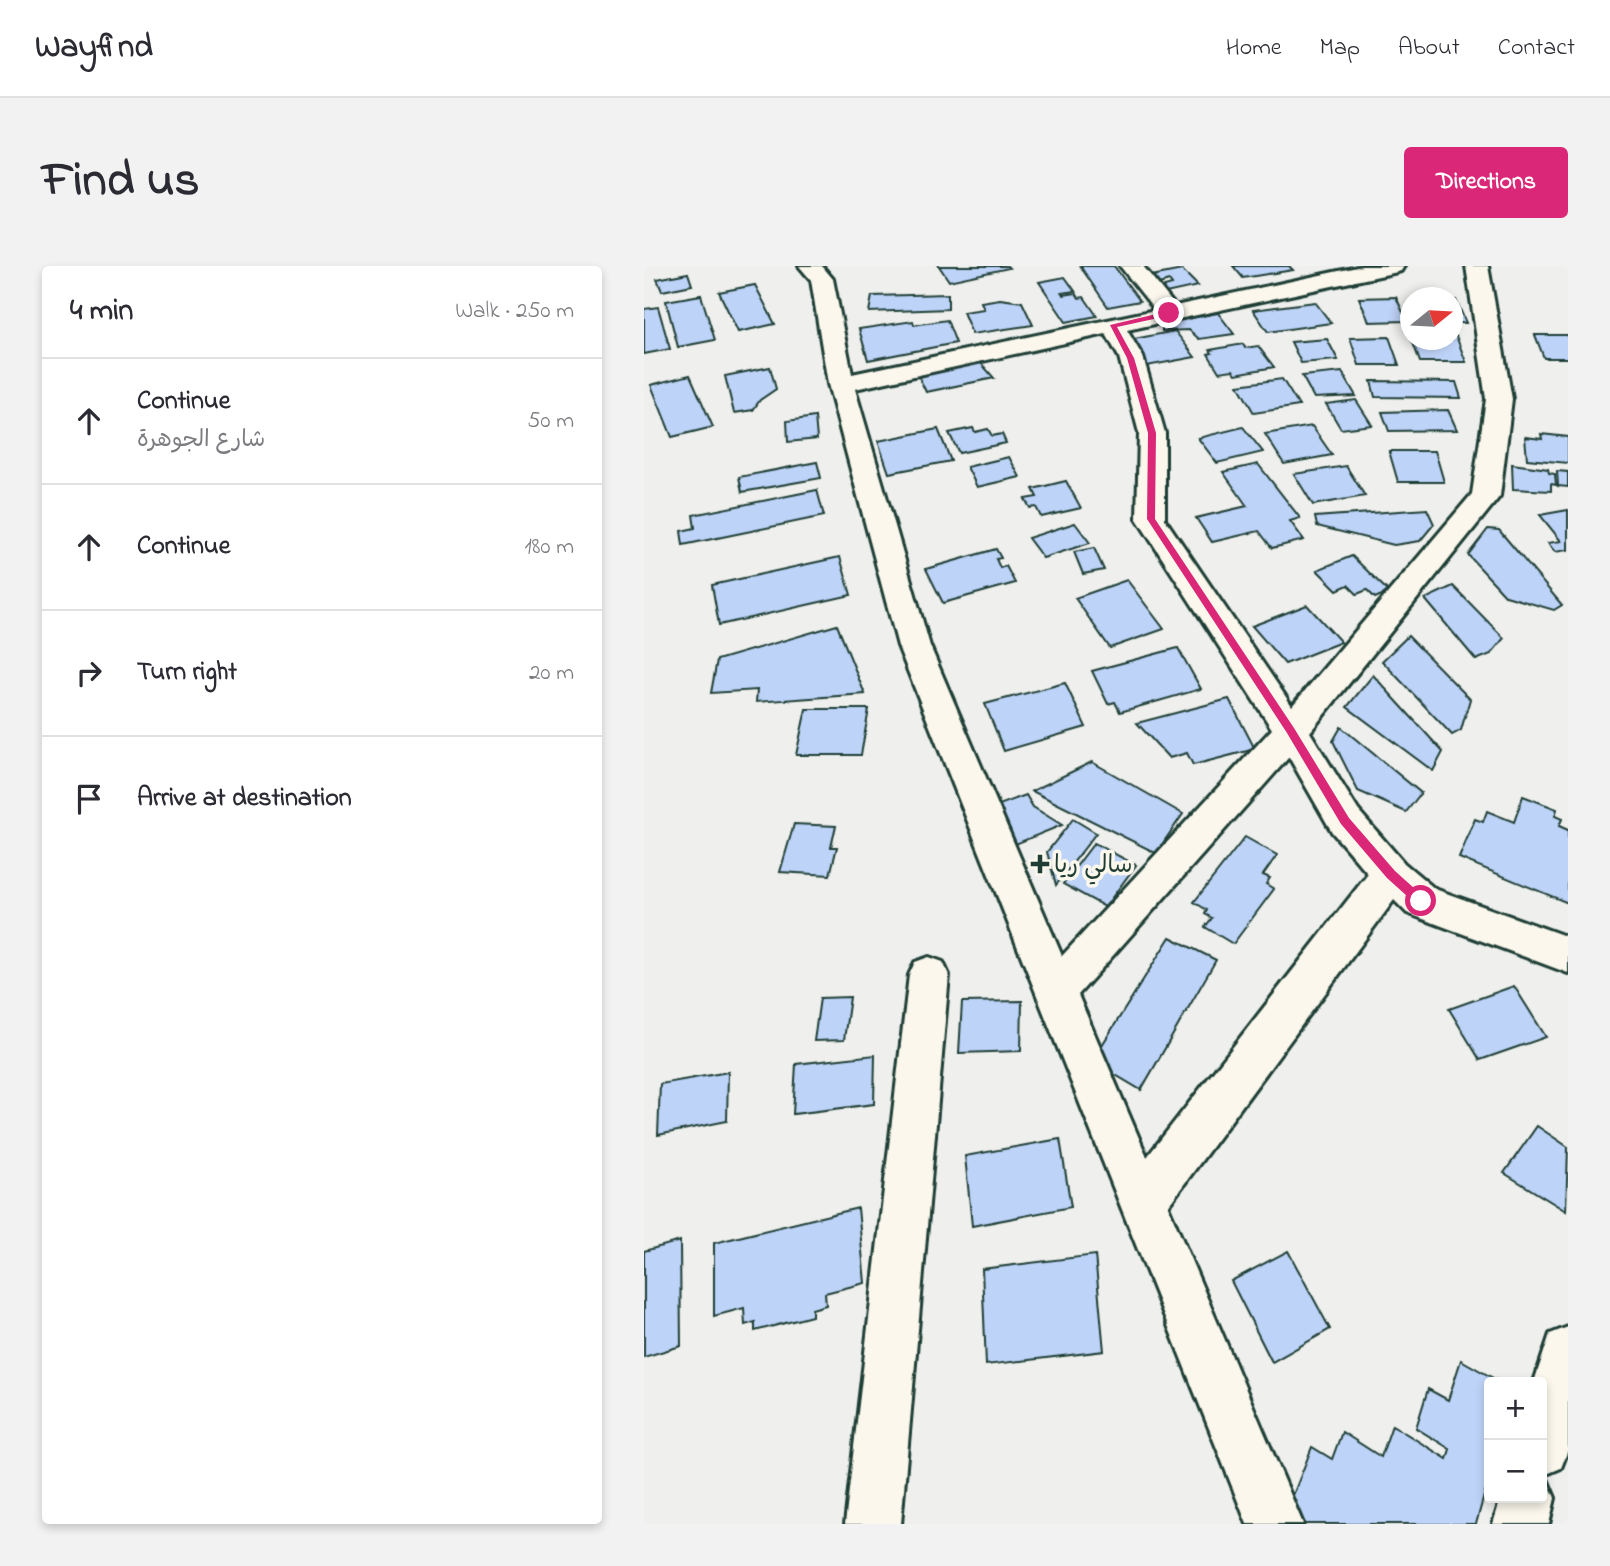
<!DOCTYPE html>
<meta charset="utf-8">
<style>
:root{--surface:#fff;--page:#f2f2f3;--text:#2b2b33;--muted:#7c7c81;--line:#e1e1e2;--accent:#db2777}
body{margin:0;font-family:"Indie Flower","Playpen Sans Arabic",sans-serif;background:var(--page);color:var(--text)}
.controls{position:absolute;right:21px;bottom:21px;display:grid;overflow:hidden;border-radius:7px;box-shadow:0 4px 10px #0003}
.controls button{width:63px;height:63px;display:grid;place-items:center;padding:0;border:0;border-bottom:2px solid var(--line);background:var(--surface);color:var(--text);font:35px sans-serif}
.compass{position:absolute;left:756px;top:21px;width:63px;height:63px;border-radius:50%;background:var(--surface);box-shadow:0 4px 10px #0003;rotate:72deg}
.stop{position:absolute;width:21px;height:21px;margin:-16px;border:5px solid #db2777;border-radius:50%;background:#fff}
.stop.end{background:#db2777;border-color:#fff;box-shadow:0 2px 7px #0008}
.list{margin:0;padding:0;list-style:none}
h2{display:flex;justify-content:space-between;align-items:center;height:91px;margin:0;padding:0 28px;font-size:30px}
h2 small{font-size:23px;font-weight:400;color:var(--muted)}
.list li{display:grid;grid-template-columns:46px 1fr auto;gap:21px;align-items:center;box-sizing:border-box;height:126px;padding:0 28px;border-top:2px solid var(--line)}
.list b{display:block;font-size:26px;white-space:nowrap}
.list p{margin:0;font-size:23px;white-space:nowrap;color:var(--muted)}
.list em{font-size:23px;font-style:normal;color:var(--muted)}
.icon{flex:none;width:38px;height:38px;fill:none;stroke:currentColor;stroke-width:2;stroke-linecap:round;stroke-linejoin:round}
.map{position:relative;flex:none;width:924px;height:1258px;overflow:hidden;border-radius:7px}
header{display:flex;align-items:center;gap:42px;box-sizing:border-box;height:98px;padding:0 35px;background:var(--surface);border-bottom:2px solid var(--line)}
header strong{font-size:33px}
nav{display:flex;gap:38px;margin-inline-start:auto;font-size:24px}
.intro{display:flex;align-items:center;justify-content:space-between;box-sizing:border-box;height:168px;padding:0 42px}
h1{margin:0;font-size:49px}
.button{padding:18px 32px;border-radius:7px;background:var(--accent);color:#fff;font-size:24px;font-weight:700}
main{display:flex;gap:42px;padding:0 42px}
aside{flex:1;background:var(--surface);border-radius:7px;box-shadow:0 4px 10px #0003}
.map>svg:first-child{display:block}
.building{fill:#bed3f8;stroke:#1f3d34;stroke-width:2}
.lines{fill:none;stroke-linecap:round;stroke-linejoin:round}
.minor-casing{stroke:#1f3d34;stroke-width:6}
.minor{fill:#fbf7ec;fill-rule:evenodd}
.route{fill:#db2777}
.poi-dot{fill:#1f3d34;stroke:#fbf7ec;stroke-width:2.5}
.labels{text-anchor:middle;stroke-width:7;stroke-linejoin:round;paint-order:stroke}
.poi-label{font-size:24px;fill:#1f3d34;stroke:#fbf7ec;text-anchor:start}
</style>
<header>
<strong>Wayfind</strong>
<nav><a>Home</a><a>Map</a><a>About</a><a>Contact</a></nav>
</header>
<div class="intro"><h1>Find us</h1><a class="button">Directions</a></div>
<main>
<aside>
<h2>4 min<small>Walk · 250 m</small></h2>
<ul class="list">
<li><svg class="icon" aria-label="ahead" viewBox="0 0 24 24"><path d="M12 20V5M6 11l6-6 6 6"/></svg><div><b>Continue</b><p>شارع الجوهرة</p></div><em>50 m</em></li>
<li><svg class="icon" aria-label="ahead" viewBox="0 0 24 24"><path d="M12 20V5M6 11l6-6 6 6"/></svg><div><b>Continue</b></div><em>180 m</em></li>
<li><svg class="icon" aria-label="right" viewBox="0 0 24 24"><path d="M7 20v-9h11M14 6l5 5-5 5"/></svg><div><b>Turn right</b></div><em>20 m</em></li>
<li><svg class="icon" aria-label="arrive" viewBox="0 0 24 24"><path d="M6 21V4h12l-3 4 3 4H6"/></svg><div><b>Arrive at destination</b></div></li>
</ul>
</aside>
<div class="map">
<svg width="924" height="1258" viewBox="0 0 924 1258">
<rect width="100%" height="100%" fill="#eff0ee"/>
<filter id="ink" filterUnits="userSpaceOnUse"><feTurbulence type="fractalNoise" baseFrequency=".0143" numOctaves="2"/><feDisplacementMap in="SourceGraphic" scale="14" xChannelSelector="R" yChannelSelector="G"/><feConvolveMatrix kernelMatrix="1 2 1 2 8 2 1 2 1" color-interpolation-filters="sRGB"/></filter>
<g filter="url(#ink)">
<g class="building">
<polygon points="295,0 363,0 365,2 305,15"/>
<polygon points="436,0 470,0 496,35 464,41"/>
<polygon points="589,0 645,0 649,4 599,12"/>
<polygon points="538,4 554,20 522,27 517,22 528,19 525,15 515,18 508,10"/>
<polygon points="44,7 48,19 18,25 13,13"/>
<polygon points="421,11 431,25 418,27 420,29 432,27 435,32 440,31 453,50 422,56 395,16"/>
<polygon points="111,19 131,58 94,66 75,26"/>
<polygon points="304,28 304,43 225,46 228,30"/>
<polygon points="57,29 71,74 34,81 22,35"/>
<polygon points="752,31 763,55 725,56 715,32"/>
<polygon points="356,33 378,36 389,59 328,68 319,46 340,43 337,36"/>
<polygon points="808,34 812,34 822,57 808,57"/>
<polygon points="671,36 687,57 624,66 609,44"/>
<polygon points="14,41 26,83 0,88 0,43"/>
<polygon points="574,47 590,68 555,73 545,64 518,65 518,61 532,57 534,54"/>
<polygon points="303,54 312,77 224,94 215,63 269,55 270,59"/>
<polygon points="531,65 551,91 503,100 485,74"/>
<polygon points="891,69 924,69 924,92 900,92"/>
<polygon points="808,70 812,70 822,96 776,96 768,74 808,74"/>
<polygon points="745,71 755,99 715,99 706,72"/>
<polygon points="683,73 694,94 657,97 647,76"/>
<polygon points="599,78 601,82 614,80 630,101 592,108 589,104 575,106 564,88 568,87 566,84"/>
<polygon points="330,97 337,97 350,112 282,126 274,109"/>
<polygon points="126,101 132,123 116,134 109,144 90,147 81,110"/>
<polygon points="698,106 712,130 670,132 658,110"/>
<polygon points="46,109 69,161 28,171 7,119"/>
<polygon points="638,113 655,140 610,147 594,119"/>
<polygon points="727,115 812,116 817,132 731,131"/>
<polygon points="712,134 728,159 697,163 682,138"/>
<polygon points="804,144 813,164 745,165 738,146"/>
<polygon points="171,151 173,173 144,176 143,155"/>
<polygon points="668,160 688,189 640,198 621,168"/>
<polygon points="599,161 619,186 573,197 554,172"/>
<polygon points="329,162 331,166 344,163 348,170 358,168 362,177 315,187 305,167"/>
<polygon points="294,163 307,195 245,207 234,175"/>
<polygon points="897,168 924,171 924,197 883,193 881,171 898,173"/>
<polygon points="745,185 791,185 800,216 754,216"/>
<polygon points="365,191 376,211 333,221 323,201"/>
<polygon points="173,196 177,212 98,226 95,211"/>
<polygon points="614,198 656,252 646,255 660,274 628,282 615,265 568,276 552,252 603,240 579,206"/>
<polygon points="868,198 904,203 905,207 911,208 912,219 907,218 907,225 869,223"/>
<polygon points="702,200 721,230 669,239 650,208"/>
<polygon points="913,205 924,206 924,221 914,220"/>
<polygon points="422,215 437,242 397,251 392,241 386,242 381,233 393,231 389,223"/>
<polygon points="173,224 180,250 39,279 37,265 51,262 49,249"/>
<polygon points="783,243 790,258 776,275 750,279 673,260 671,251"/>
<polygon points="924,244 924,284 911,286 904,277 917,275 896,249"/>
<polygon points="431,257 446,277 399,292 384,272"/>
<polygon points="844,263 855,264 918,339 910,344 862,330 824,289"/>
<polygon points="450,282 460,304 439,308 430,286"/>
<polygon points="352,283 357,292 352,293 356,302 362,300 371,317 299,337 282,303"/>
<polygon points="708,290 745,326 731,332 723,324 713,328 704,319 693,324 673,304"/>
<polygon points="196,291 207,329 75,359 68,319"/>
<polygon points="483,314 520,363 466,382 431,332"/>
<polygon points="809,320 860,372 847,388 832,394 781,333"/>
<polygon points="663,339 697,376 641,398 608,360"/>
<polygon points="193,359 221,428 112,436 113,424 67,427 73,394"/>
<polygon points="764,370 826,433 817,464 808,469 738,395"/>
<polygon points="534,382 557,423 476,446 471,436 464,438 448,405"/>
<polygon points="729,409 799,486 789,505 703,441"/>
<polygon points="421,417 442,461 360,485 341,438"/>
<polygon points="585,433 611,483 549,499 543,487 525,492 493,457"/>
<polygon points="162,443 225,443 217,489 152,489"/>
<polygon points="697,461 777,527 762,546 714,525 689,475"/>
<polygon points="448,496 539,548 512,587 388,525"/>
<polygon points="382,529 389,541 418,559 364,581 347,542"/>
<polygon points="879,530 913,543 911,550 918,553 915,560 924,564 924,637 815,592 831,553 839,556 843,545 870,556"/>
<polygon points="429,553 452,567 412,619 403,586"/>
<polygon points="150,558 192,560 187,581 193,581 186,609 136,606"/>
<polygon points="601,571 633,589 619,609 626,612 622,618 630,623 589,678 561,661 568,652 561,648 563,644 550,636"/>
<polygon points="450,577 492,599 461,641 419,618"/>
<polygon points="526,671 572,694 497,824 448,795"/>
<polygon points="870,720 902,771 836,794 805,743"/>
<polygon points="206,731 200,774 170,775 176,732"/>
<polygon points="378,735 377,785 315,787 318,736"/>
<polygon points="231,789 230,838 149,848 152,798"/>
<polygon points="84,806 83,855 14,869 16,818"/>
<polygon points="893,860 924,881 922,945 860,907"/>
<polygon points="416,873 427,941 328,960 321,890"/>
<polygon points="214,942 221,1017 181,1027 182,1039 168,1043 168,1050 111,1065 111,1056 101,1059 100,1042 70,1050 70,977"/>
<polygon points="36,975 37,1080 0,1091 0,985"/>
<polygon points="644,985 686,1063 628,1096 587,1015"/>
<polygon points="451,989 460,1085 342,1099 338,1003"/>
<polygon points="817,1094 856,1116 845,1116 845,1212 832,1258 650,1258 640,1252 668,1181 688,1193 698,1166 737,1191 748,1159 803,1193 806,1183 772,1162 784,1123 804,1134"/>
</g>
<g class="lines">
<defs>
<g id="minor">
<path d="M155 0H178L189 13 208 108 511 44 476 0H499L531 40 718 0H760L757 5 749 7 483 64 499 91 521 167V253L648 440 828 228 842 133 822 0H844L868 133 856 230 666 466 714 544 760 597 791 623 924 671V707L763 647 750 634 524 940 659 1258H603L254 380 184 118 167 14ZM462 68 475 91 495 167 493 253 628 463 418 690 286 380 211 123ZM645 491 688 566 724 608 503 891 434 729Z"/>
<polygon points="285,691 299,696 305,709 257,1258 201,1258 265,709 271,696"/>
<polygon points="924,1061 924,1184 917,1202 898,1210 898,1116 890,1116 906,1068"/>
<polygon points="898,1210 903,1213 911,1232 905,1258 849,1258 857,1232 898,1232"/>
</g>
</defs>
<use href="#minor" class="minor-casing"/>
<use href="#minor" class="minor"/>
</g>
</g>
<polygon class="route" points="525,45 528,49 473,61 490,92 512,167 511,253 650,462 705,552 751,605 781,632 781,639 773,639 743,612 697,558 643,467 503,253 504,167 483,92 466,59"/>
<path class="poi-dot" d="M392.5 587.5h7v7h7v7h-7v7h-7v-7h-7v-7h7z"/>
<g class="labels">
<g class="poi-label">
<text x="410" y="606">سالي ريا</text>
</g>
</g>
</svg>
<div class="controls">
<button>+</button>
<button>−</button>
</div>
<svg class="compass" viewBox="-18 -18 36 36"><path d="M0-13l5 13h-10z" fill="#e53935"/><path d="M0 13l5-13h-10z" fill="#7c7c81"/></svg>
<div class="stop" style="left:777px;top:635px"></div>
<div class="stop end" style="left:525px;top:47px"></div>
</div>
</main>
